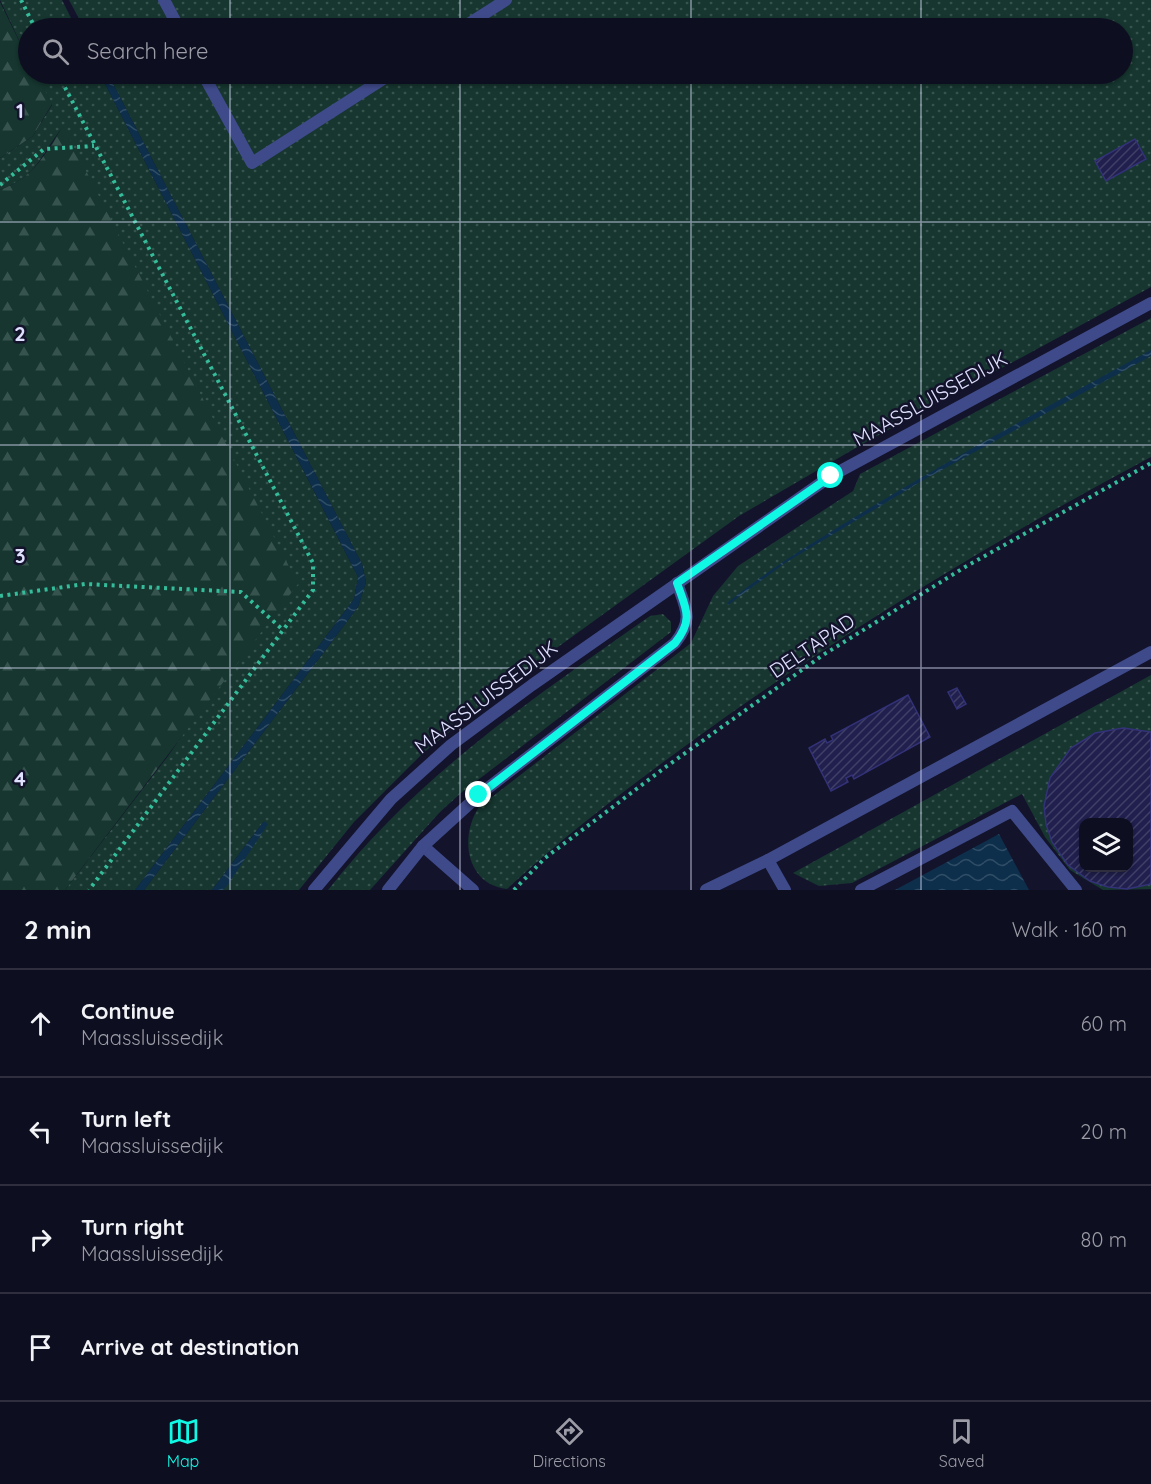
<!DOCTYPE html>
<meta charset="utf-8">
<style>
:root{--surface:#0e0e21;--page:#1c1c2e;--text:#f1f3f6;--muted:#9b9ca5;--line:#2e2e3f;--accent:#10f9e5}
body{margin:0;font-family:Quicksand,sans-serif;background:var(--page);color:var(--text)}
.controls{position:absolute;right:18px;bottom:18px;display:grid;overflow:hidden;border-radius:12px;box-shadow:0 2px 4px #0004}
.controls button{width:54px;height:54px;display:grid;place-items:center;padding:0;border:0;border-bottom:2px solid var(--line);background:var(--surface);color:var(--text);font:30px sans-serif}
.stop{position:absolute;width:18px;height:18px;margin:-14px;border:4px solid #10f9e5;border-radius:50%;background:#fff}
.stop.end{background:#10f9e5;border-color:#fff;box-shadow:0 2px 6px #0008}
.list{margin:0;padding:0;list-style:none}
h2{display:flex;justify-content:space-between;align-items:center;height:78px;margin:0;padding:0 24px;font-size:26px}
h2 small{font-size:20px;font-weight:400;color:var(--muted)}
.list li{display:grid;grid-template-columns:39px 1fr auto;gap:18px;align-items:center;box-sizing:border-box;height:108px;padding:0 24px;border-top:2px solid var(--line)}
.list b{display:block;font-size:22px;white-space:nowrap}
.list p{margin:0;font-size:20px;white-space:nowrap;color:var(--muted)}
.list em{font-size:20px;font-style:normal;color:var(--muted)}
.icon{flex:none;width:33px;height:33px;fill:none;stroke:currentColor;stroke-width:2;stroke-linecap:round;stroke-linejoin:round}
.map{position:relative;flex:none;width:1151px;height:890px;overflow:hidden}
.search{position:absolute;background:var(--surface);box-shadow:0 2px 4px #0004;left:18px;right:18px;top:18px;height:66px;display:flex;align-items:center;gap:15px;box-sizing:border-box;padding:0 21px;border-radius:33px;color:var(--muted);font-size:22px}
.sheet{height:510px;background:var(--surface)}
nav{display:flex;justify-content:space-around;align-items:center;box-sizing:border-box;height:84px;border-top:2px solid var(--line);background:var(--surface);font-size:16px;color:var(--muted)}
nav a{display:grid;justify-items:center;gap:3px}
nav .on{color:var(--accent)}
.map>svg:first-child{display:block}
.grass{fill:url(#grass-dots);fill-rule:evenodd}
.forest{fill:url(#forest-firs)}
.water{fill:url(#water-waves)}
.building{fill:url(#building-hatch);stroke:#333278;stroke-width:1.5;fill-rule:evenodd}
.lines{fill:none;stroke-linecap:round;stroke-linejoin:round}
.path{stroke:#35bc9b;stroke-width:4;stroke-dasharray:3 4.5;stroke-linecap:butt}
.service{stroke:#3f4a8a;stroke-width:12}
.minor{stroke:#3f4a8a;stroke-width:12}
.tertiary{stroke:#3f4a8a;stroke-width:12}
.route{stroke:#10f9e5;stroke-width:8}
.grid{fill:none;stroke:#dfe1fe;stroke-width:1.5;stroke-opacity:0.55}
.labels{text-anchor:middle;stroke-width:5;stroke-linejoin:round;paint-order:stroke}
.street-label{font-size:20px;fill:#dfe1fe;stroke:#13132c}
.grid-label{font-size:20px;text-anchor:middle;font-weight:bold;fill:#dfe1fe;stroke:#13132c;stroke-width:5;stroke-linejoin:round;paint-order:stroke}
</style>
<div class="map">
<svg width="1151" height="890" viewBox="0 0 1151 890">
<defs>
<pattern id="grass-dots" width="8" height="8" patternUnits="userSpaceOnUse" patternTransform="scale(1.5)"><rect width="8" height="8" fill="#16362f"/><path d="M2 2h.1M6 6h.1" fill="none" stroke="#37534e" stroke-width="1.8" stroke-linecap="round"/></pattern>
<pattern id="forest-firs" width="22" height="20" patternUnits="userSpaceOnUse" patternTransform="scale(1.5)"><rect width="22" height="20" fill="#16362f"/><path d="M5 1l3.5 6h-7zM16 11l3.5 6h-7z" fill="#37534e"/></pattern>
<pattern id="water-waves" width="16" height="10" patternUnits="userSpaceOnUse" patternTransform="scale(1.5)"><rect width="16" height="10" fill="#0d2f4b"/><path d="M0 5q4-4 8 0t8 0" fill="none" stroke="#304d66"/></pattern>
<pattern id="building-hatch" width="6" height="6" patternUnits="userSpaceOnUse" patternTransform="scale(1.5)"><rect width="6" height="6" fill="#201f4d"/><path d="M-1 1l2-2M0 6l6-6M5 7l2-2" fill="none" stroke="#403f68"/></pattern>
</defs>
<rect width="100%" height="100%" fill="#13132c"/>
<g class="grass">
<polygon points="0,0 62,0 76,28 28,28 28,59"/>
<polygon points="69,0 1151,0 1151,287 866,442 739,516 522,673 422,754 354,822 299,890 223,890 264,821 212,890 144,890 358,607 366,582 362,564 108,74 1122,74 1122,28 84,28"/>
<path d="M36 74H100L358 577 354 599 135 890H65L168 756 202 707 63 127C39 156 40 174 0 190V158L33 136 52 105Z"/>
<path d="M1151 318V457C993 541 840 634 695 739 630 786 566 834 507 889 466 884 459 837 479 807L691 643 713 596 738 566 853 491 860 474Z"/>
<path d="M663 614 671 622V632L461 793 440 812 370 890H328C420 773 531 700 650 616Z"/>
<path d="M1151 675V889L1103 890 1070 870 1045 837 1022 794 852 883 819 886 793 873ZM1084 822H1128V868H1084Z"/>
</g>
<g class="forest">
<polygon points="0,2 28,59 28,74 36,74 52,104 33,136 0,158"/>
<path d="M63 126 298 584 65 890H0V190C34 177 44 156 63 126Z"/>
</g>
<g class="water">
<polygon points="100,74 108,74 362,564 366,582 358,607 144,890 135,890 354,599 358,577"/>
<path d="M1151 350V356L927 478 785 563 728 605 727 603C771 567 819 539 868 509 960 453 1056 402 1151 350Z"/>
<polygon points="264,821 268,824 227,886 223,890 212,890"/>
<polygon points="999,834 1029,890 895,890"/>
</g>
<g class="building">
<polygon points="1135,139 1146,159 1106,181 1095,161"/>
<polygon points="957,688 966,704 957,709 948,692"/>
<polygon points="908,695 930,737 854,779 852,775 846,778 848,782 831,791 809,748 825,739 827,743 833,740 831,736"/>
<path d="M1123 728 1151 732V884L1127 889 1108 887 1090 881 1068 865 1052 842 1046 824 1044 806 1050 778 1071 748 1095 733ZM1084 822H1128V868H1084Z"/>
</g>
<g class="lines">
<g class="path">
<polyline points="21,0 35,28"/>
<polyline points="58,74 313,563 313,590 89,890"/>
<polyline points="0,185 44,149 94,146"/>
<polyline points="0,596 85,584 241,592 283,630"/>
<polyline points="514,890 545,858 667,766 823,655 965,567 1151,463"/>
</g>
<g class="service">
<polyline points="423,846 473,890"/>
<polyline points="768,860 785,890"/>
<polyline points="706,890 768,860 1151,652"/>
<polyline points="861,890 1012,811 1076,890"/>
</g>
<g class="minor">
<polyline points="164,0 179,28"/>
<polyline points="462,28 506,0"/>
<polyline points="203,74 252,163 391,74"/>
<path d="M388 890 423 846 479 795 675 643C694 619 686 609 677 583"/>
</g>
<polyline class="tertiary" points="314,890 391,799 451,745 532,685 831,476 1151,303"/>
</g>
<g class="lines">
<path class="route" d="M479 795 675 643C694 619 686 609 677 583L831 476"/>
</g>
<path class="grid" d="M230 0V28M460 0V28M691 0V28M921 0V28M230 74V890M460 74V890M691 74V890M921 74V890M0 222H1151M0 445H1151M0 668H1151"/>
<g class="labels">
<g class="street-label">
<text transform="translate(930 399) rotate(-29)" y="7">MAASSLUISSEDIJK</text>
<text transform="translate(812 646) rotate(-34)" y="7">DELTAPAD</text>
<text transform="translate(486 697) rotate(-37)" y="7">MAASSLUISSEDIJK</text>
</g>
</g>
<g class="grid-label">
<text x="20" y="118">1</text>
<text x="20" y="341">2</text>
<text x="20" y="563">3</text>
<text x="20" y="786">4</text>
</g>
</svg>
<div class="controls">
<button><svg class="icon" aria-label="layers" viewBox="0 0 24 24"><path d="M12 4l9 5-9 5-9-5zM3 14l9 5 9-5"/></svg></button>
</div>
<div class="stop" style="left:831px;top:476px"></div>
<div class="stop end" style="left:479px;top:795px"></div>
<div class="search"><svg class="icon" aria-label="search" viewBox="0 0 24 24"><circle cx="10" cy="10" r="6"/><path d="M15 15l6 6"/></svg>Search here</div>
</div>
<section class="sheet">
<h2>2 min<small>Walk · 160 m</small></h2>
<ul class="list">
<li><svg class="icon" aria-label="ahead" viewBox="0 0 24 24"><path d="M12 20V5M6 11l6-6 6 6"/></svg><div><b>Continue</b><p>Maassluissedijk</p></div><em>60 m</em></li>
<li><svg class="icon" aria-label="left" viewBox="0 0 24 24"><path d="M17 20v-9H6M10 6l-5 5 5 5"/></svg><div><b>Turn left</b><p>Maassluissedijk</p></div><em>20 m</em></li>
<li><svg class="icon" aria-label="right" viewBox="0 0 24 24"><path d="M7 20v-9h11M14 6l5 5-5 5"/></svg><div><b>Turn right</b><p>Maassluissedijk</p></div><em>80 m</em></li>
<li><svg class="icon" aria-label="arrive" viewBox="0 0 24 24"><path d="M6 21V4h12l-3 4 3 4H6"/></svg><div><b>Arrive at destination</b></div></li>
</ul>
</section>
<nav>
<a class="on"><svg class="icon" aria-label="map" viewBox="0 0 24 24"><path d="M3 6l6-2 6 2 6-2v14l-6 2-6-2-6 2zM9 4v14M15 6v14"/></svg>Map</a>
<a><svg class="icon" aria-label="directions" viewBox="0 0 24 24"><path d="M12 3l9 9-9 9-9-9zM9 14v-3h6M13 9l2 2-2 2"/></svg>Directions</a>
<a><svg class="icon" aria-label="saved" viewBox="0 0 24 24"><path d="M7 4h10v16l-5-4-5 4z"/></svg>Saved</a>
</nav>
